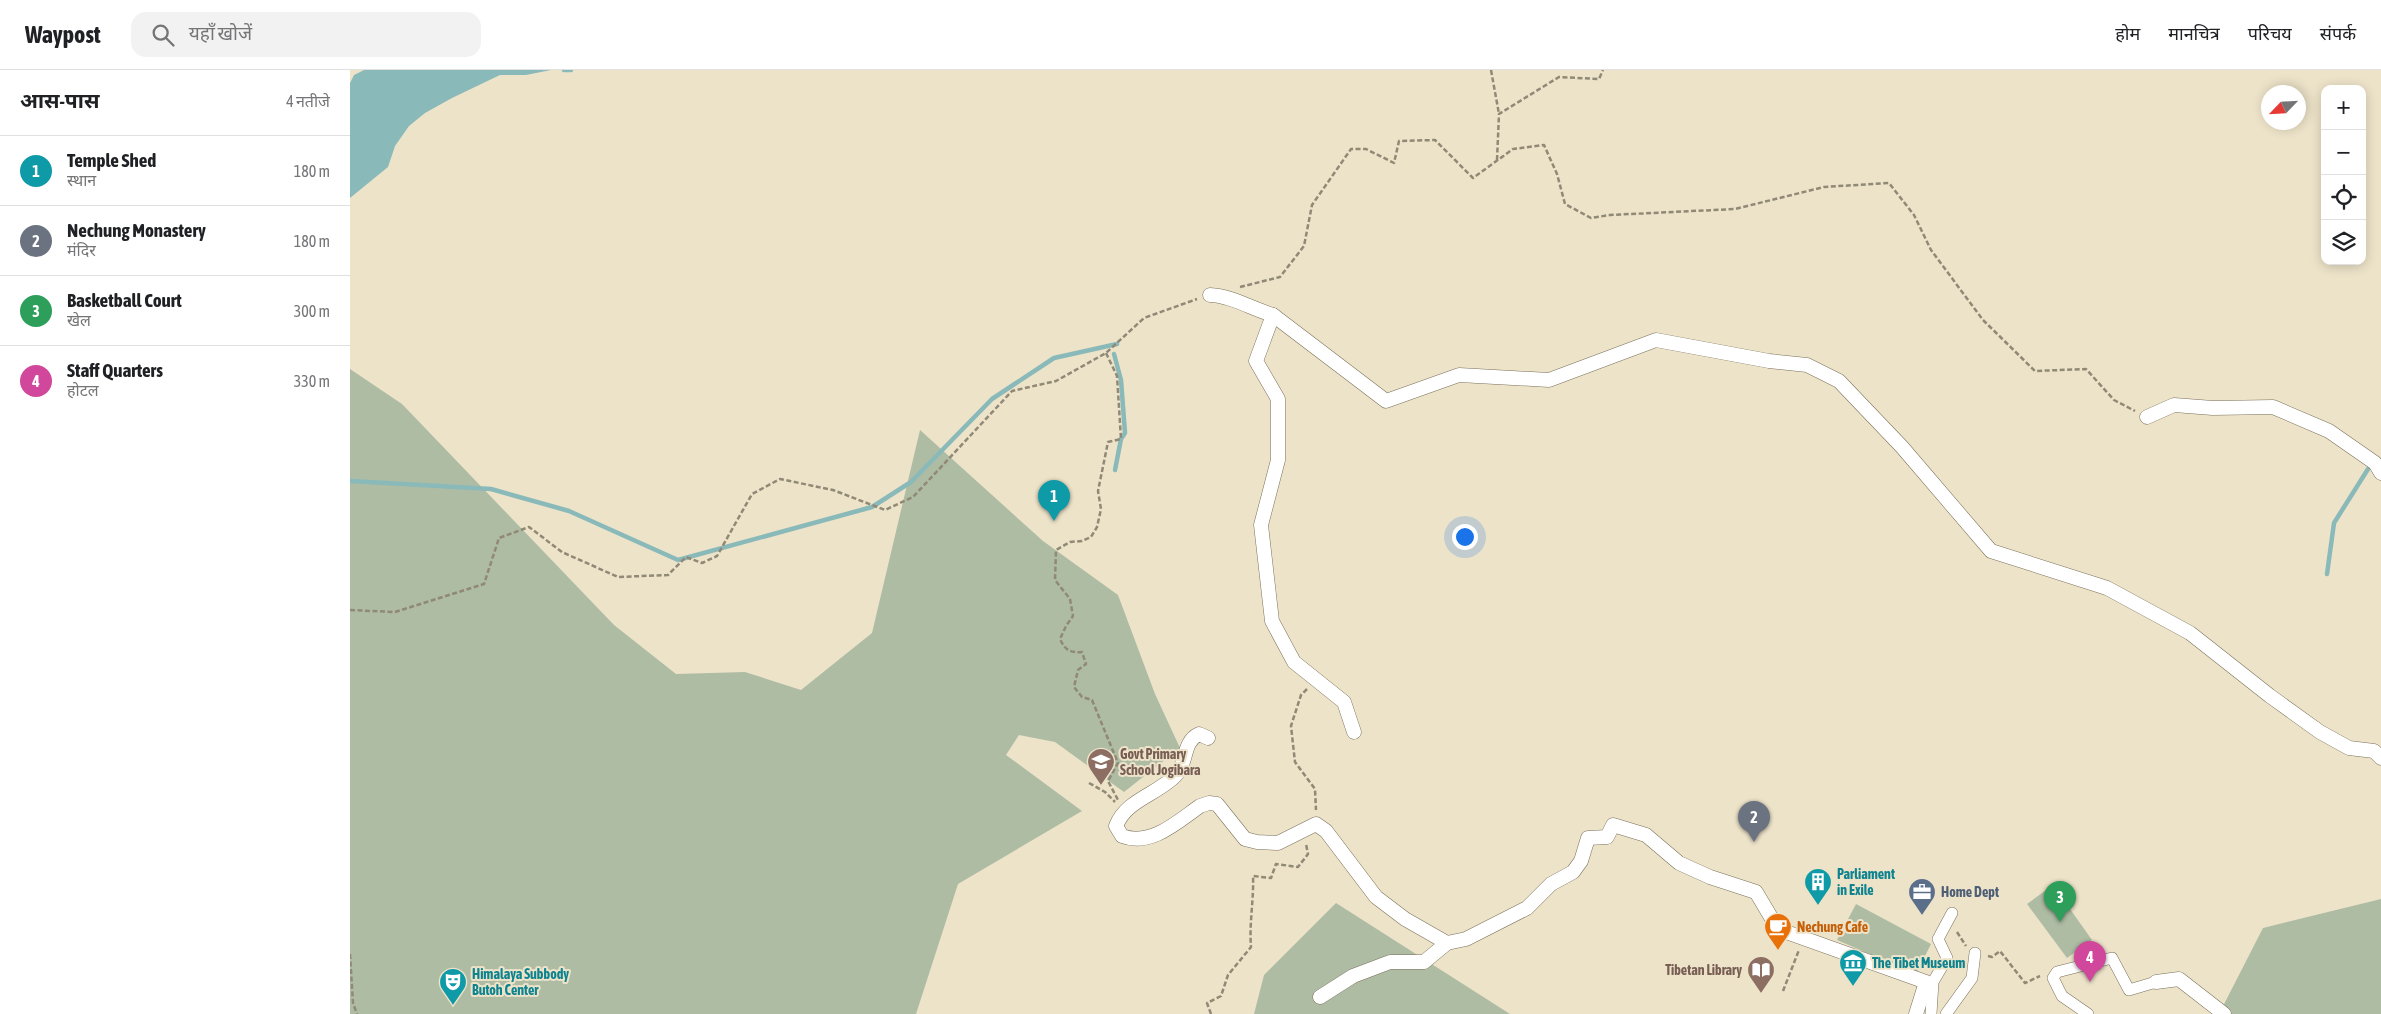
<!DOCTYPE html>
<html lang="hi">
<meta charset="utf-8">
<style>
:root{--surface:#fff;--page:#f2f2f2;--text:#202124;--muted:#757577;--line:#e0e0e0;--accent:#d93025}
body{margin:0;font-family:"Asap Condensed","Noto Sans Devanagari",sans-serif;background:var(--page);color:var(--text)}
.controls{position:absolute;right:15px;top:15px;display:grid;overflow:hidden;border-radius:10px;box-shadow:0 2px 12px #0003}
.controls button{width:45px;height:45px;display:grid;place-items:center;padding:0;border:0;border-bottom:1px solid var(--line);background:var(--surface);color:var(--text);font:25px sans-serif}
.compass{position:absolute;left:1911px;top:15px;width:45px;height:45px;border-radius:50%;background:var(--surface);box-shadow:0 2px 12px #0003;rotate:245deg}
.you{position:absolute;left:1114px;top:466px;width:18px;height:18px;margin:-12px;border:4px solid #fff;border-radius:50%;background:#1a73e8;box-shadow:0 0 0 8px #1a73e833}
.badge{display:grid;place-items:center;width:32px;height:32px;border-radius:50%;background:var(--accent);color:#fff;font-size:16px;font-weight:700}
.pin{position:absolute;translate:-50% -41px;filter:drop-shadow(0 1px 2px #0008)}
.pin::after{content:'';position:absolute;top:26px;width:18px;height:15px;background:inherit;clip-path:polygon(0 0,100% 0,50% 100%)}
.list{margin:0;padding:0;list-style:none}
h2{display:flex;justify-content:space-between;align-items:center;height:65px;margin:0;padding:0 20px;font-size:21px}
h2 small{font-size:16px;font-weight:400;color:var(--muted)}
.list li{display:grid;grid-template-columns:32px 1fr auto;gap:15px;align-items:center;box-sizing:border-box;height:70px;padding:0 20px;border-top:1px solid var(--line)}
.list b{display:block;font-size:19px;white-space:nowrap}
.list p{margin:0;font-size:16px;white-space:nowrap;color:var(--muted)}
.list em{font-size:16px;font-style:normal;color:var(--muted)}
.icon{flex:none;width:28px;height:28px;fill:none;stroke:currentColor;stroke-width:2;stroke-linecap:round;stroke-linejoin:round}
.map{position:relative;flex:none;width:2031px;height:944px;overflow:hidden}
header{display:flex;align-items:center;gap:30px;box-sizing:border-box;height:70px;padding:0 25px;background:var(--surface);border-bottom:1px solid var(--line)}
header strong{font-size:24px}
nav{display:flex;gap:28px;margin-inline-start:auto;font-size:18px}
.search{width:350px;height:45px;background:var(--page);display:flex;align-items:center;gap:12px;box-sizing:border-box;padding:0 18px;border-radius:15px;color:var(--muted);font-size:19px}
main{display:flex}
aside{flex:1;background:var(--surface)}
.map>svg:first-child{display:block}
.green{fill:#aebca4}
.water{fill:#8ab9b9}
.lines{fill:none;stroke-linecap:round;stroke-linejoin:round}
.stream{stroke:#8ab9b9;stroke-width:4.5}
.pedestrian-casing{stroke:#7a715a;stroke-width:12}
.minor-casing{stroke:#7a715a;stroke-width:15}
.path{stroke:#908976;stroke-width:2.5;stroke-dasharray:5 2.5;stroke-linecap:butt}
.pedestrian{stroke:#fff;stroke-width:11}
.minor{stroke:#fff;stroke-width:14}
.labels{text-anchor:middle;stroke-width:4;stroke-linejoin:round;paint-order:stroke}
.education-label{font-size:14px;font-weight:bold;fill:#785e54;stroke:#ede3c9;text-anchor:start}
.culture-label{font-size:14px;font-weight:bold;fill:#0d838f;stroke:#ede3c9;text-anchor:start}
.service-label{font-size:14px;font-weight:bold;fill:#4e5e75;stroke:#ede3c9;text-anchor:start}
.food-label{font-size:14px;font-weight:bold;fill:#c56008;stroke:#ede3c9;text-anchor:start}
</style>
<header>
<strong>Waypost</strong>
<div class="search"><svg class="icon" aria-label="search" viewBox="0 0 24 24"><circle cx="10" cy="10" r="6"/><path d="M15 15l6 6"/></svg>यहाँ खोजें</div>
<nav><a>होम</a><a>मानचित्र</a><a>परिचय</a><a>संपर्क</a></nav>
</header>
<main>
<aside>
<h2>आस-पास<small>4 नतीजे</small></h2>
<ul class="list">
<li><span class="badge" style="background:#0f9aa8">1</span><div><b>Temple Shed</b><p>स्थान</p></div><em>180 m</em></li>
<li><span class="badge" style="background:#6b7280">2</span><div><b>Nechung Monastery</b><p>मंदिर</p></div><em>180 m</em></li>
<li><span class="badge" style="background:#2e9e5b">3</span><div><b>Basketball Court</b><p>खेल</p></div><em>300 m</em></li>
<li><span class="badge" style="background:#d1479c">4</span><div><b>Staff Quarters</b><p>होटल</p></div><em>330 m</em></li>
</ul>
</aside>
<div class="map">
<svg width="2031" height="944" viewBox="0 0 2031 944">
<rect width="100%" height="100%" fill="#ede3c9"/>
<g class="green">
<polygon points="0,299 52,334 264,555 326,604 395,602 451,620 522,563 570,360 693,471 768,525 805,624 830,678 774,722 705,672 669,665 656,685 732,741 608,814 566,944 0,944"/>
<polygon points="1703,815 1742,870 1717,888 1677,834"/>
<polygon points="2031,829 2031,944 1869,944 1913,858"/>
<polygon points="986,833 1160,944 904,944 914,905"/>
<polygon points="1506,834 1581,874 1566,904 1487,870"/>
</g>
<polygon class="water" points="14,0 201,0 176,5 150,5 102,28 75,43 59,56 45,76 38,97 0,128 0,13 4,5"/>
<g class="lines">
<g class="stream">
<polyline points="214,0 221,0"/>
<polyline points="764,284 771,310 775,363 771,369 765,400"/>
<polyline points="0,411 141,419 219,441 328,490 522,437 561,412 642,329 704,288 767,274"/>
<polyline points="1977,504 1984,453 2018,399"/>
</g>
<defs>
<g id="pedestrian">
<polyline points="1581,944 1583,912 1597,888 1588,869 1602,843"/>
<polyline points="1596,944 1622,908 1625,883"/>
<polyline points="1738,944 1712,926 1703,908 1707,902 1762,888 1779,920 1806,912"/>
</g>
<g id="minor">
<path d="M860 225C882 226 902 239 923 245L1036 331 1109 305 1199 310 1306 270 1419 291 1457 295 1489 311 1552 377 1641 481 1757 518 1840 563 1920 626 1970 662 1999 678 2024 681 2031 688"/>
<polyline points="923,245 906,291 928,329 928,390 911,455 922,551 944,592 994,632 1004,662"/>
<polyline points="1797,347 1824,335 1863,338 1923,337 1979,361 2025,393 2031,403"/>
<path d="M858 668 849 664C832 672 838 693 825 706 806 725 776 730 766 756L772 766C801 777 827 752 850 736L859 733 867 734 895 769 907 772 928 773 966 754 976 761 1026 827 1055 849 1097 873"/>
<polyline points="1806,912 1829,909 1874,944"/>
<polyline points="970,927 1003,906 1040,892 1074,892 1097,873 1116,869 1177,838 1201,814 1223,802 1231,791 1238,768 1257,767 1263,755 1296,765 1329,793 1360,807 1406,822 1428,859 1576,912 1566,944"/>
</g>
</defs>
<use href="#pedestrian" class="pedestrian-casing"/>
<use href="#minor" class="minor-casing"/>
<g class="path">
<polyline points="1141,0 1149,44"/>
<polyline points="1147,90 1149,44 1209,7 1249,9 1253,0"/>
<polyline points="890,217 930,207 954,176 962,135 1001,79 1016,79 1044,93 1049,71 1085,70 1123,108 1163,79 1194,75 1207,104 1215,134 1241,148 1260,145 1385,139 1474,117 1539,113 1564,145 1581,180 1633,250 1685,301 1736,299 1764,330 1785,341"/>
<path d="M756 283 767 306 771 369 758 372 748 421 751 439 747 457 741 467 732 471 720 472 706 480 705 510 720 529 723 546 716 556 710 569C715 580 720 583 732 582L736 594 728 600 724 617 732 627 742 630 768 693 758 711 768 730"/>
<polyline points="0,540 45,542 134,514 149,468 179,457 212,482 268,507 318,505 336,487 352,493 367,486 402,424 430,409 483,420 535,440 563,427 662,321 706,311 756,283 794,248 847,229"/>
<polyline points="957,619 951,625 941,656 945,692 965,719 966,740"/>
<polyline points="739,713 755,722 765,732"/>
<polyline points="1607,862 1616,876"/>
<polyline points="0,884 3,933 7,944"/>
<polyline points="1638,886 1642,887 1650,881 1675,913 1690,906"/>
<polyline points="1433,921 1449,880"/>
<path d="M861 944 857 933 871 926 878 905 901 877C899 853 904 830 903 806L921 808 926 794 948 797 958 784 956 774"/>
</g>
<use href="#pedestrian" class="pedestrian"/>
<use href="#minor" class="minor"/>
</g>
<defs>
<symbol id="school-pin" viewBox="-11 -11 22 30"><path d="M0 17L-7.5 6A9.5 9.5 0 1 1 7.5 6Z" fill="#8d6e63" stroke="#ede3c9"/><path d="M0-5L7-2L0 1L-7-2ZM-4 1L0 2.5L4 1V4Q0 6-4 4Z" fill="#fff"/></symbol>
<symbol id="building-pin" viewBox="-11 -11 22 30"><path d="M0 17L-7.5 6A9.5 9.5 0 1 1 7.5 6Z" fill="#0f9aa8" stroke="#ede3c9"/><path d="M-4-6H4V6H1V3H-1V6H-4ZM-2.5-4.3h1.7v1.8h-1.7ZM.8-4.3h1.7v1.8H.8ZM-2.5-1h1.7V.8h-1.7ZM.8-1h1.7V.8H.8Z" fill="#fff"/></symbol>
<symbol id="office-pin" viewBox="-11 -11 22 30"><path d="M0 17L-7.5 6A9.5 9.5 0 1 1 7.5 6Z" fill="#5c6f8a" stroke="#ede3c9"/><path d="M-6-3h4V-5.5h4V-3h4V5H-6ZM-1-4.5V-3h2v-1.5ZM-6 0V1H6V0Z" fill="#fff"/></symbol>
<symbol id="cafe-pin" viewBox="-11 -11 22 30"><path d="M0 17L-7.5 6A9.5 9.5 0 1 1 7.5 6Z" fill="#e8710a" stroke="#ede3c9"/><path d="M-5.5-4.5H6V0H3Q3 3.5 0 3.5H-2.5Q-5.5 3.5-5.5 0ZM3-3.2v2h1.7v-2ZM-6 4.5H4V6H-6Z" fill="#fff"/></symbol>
<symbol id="museum-pin" viewBox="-11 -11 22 30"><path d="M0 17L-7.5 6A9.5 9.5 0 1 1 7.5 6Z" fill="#0f9aa8" stroke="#ede3c9"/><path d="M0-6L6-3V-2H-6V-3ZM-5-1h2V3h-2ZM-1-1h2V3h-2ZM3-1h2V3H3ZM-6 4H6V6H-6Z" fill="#fff"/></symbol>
<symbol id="library-pin" viewBox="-11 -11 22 30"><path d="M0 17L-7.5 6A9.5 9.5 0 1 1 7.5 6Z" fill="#8d6e63" stroke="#ede3c9"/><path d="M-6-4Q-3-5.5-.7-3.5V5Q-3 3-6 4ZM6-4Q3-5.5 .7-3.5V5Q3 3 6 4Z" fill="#fff"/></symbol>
<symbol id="theatre-pin" viewBox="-11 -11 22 30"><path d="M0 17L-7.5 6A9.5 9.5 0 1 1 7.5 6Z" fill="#0f9aa8" stroke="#ede3c9"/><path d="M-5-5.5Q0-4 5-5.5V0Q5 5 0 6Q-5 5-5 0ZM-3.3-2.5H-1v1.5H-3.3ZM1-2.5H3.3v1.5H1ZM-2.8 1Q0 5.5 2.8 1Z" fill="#fff"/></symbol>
</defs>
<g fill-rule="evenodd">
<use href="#school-pin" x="735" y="676" width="32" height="43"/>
<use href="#building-pin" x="1452" y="796" width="32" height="43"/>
<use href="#office-pin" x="1556" y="806" width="32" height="43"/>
<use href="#cafe-pin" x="1412" y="841" width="32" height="43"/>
<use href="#museum-pin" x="1487" y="877" width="32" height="43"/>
<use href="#library-pin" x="1395" y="884" width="32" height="43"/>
<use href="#theatre-pin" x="87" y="896" width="32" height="43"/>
</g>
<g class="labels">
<g class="education-label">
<text x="770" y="689">Govt Primary<tspan x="770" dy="16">School Jogibara</tspan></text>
<text x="1392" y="905" text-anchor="end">Tibetan Library</text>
</g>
<g class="culture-label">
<text x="1487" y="809">Parliament<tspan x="1487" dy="16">in Exile</tspan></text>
<text x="1522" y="898">The Tibet Museum</text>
<text x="122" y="909">Himalaya Subbody<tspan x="122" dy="16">Butoh Center</tspan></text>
</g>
<g class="service-label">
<text x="1591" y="827">Home Dept</text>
</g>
<g class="food-label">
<text x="1447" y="862">Nechung Cafe</text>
</g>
</g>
</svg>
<div class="controls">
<button>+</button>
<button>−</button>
<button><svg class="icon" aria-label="locate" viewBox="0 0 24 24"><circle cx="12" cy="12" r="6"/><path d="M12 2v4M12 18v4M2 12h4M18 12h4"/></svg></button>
<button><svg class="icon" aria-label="layers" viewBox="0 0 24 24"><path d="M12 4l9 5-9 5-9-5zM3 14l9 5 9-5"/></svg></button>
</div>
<svg class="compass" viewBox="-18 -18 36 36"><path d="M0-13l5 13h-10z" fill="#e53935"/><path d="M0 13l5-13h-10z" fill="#757577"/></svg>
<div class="you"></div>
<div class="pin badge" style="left:704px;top:451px;background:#0f9aa8">1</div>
<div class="pin badge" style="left:1404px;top:772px;background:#6b7280">2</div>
<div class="pin badge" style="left:1710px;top:852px;background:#2e9e5b">3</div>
<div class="pin badge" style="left:1740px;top:912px;background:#d1479c">4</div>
</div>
</main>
